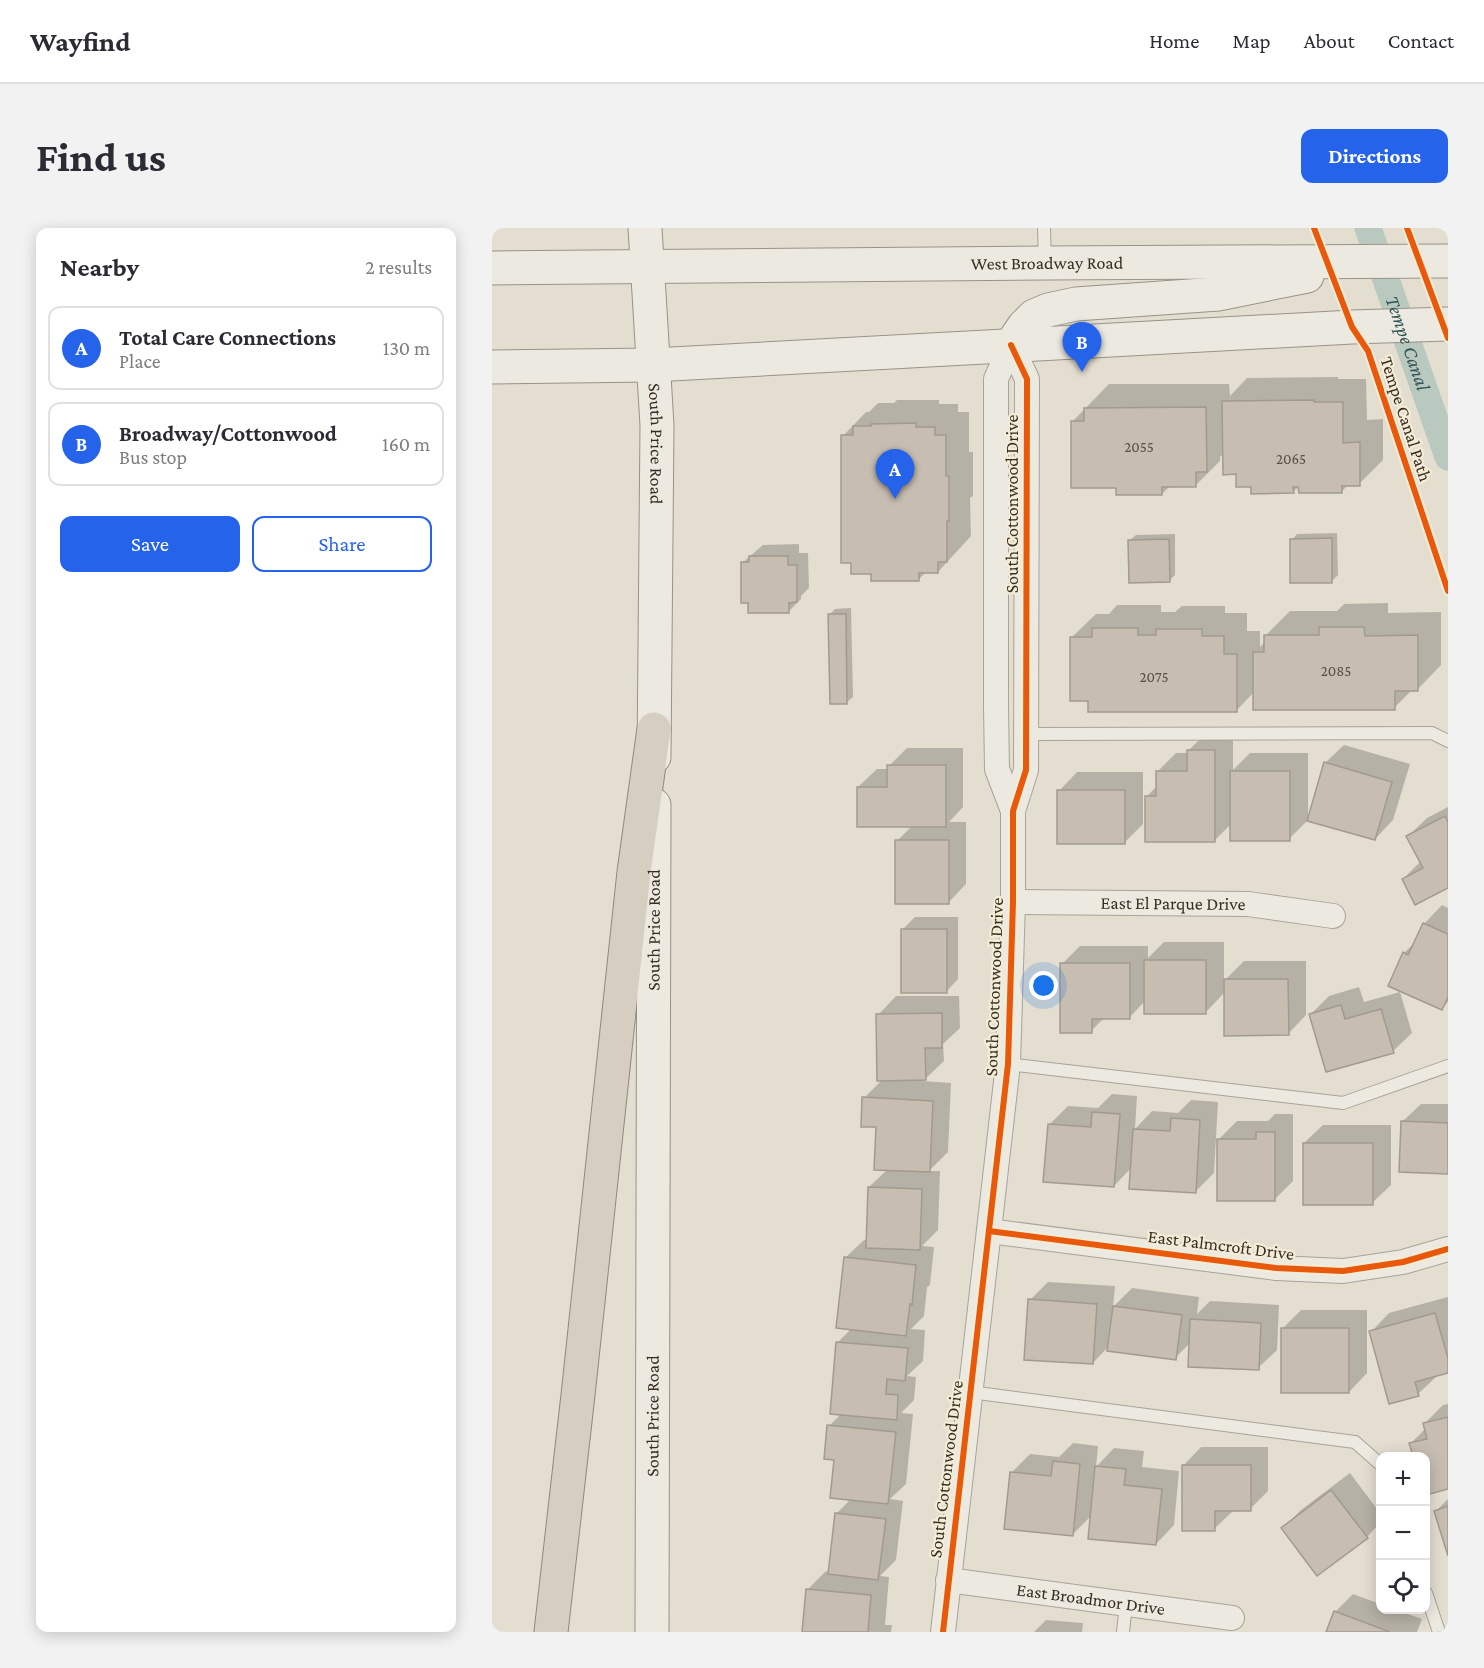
<!DOCTYPE html>
<meta charset="utf-8">
<style>
:root{--surface:#fff;--page:#f2f2f3;--text:#2b2b33;--muted:#7c7c81;--line:#e1e1e2;--accent:#2563eb}
body{margin:0;font-family:"Crimson Pro",serif;background:var(--page);color:var(--text)}
.controls{position:absolute;right:18px;bottom:18px;display:grid;overflow:hidden;border-radius:12px;box-shadow:0 3px 15px #0003}
.controls button{width:54px;height:54px;display:grid;place-items:center;padding:0;border:0;border-bottom:2px solid var(--line);background:var(--surface);color:var(--text);font:30px sans-serif}
.you{position:absolute;left:552px;top:758px;width:21px;height:21px;margin:-15px;border:4px solid #fff;border-radius:50%;background:#1a73e8;box-shadow:0 0 0 9px #1a73e833}
.badge{display:grid;place-items:center;width:39px;height:39px;border-radius:50%;background:var(--accent);color:#fff;font-size:20px;font-weight:700}
.pin{position:absolute;translate:-50% -50px;filter:drop-shadow(0 2px 3px #0008)}
.pin::after{content:'';position:absolute;top:32px;width:21px;height:18px;background:inherit;clip-path:polygon(0 0,100% 0,50% 100%)}
.list{margin:0;padding:0;list-style:none}
h2{display:flex;justify-content:space-between;align-items:center;height:78px;margin:0;padding:0 24px;font-size:26px}
h2 small{font-size:20px;font-weight:400;color:var(--muted)}
.list li{display:grid;grid-template-columns:39px 1fr auto;gap:18px;align-items:center;box-sizing:border-box;height:84px;margin:0 12px 12px;padding:0 12px;border:2px solid var(--line);border-radius:12px}
.list b{display:block;font-size:22px;white-space:nowrap}
.list p{margin:0;font-size:20px;white-space:nowrap;color:var(--muted)}
.list em{font-size:20px;font-style:normal;color:var(--muted)}
.actions{display:flex;gap:12px;padding:18px 24px}
.actions a{flex:1;padding:14px 0;border:2px solid var(--accent);border-radius:12px;text-align:center;font-size:21px;color:var(--accent)}
.actions .main{background:var(--accent);color:#fff}
.icon{flex:none;width:33px;height:33px;fill:none;stroke:currentColor;stroke-width:2;stroke-linecap:round;stroke-linejoin:round}
.map{position:relative;flex:none;width:956px;height:1404px;overflow:hidden;border-radius:12px}
header{display:flex;align-items:center;gap:36px;box-sizing:border-box;height:84px;padding:0 30px;background:var(--surface);border-bottom:2px solid var(--line)}
header strong{font-size:28px}
nav{display:flex;gap:33px;margin-inline-start:auto;font-size:21px}
.intro{display:flex;align-items:center;justify-content:space-between;box-sizing:border-box;height:144px;padding:0 36px}
h1{margin:0;font-size:42px}
.button{padding:15px 27px;border-radius:12px;background:var(--accent);color:#fff;font-size:21px;font-weight:700}
main{display:flex;gap:36px;padding:0 36px}
aside{flex:1;background:var(--surface);border-radius:12px;box-shadow:0 3px 15px #0003}
.map>svg:first-child{display:block}
.shadow{fill:#0003}
.lines{fill:none;stroke-linecap:round;stroke-linejoin:round}
.canal{stroke:#bac9c0;stroke-width:27}
.building{fill:#c7bdb1;stroke:#a39a8f;stroke-width:1.5}
.lane-casing{stroke:#a9a398;stroke-width:14}
.street-casing{stroke:#a9a398;stroke-width:26}
.secondary-casing{stroke:#989388;stroke-width:35}
.highway-casing{stroke:#8e897f;stroke-width:35}
.lane{stroke:#ece9e1;stroke-width:12}
.street{stroke:#ece9e1;stroke-width:24}
.secondary{stroke:#ece9e1;stroke-width:33}
.highway{stroke:#d6cfc1;stroke-width:33}
.cycleway-casing{stroke:#f3ecd7;stroke-width:10}
.cycleway{stroke:#e8590c;stroke-width:6}
.labels{text-anchor:middle;stroke-width:4.5;stroke-linejoin:round;paint-order:stroke}
.number-label{font-size:15px;fill:#5c5045}
.street-label{font-size:18px;fill:#382c21;stroke:#f3ecd7}
.water-label{font-size:20px;font-style:italic;fill:#315655;stroke:#f3ecd7}
</style>
<header>
<strong>Wayfind</strong>
<nav><a>Home</a><a>Map</a><a>About</a><a>Contact</a></nav>
</header>
<div class="intro"><h1>Find us</h1><a class="button">Directions</a></div>
<main>
<aside>
<h2>Nearby<small>2 results</small></h2>
<ul class="list">
<li><span class="badge">A</span><div><b>Total Care Connections</b><p>Place</p></div><em>130 m</em></li>
<li><span class="badge">B</span><div><b>Broadway/Cottonwood</b><p>Bus stop</p></div><em>160 m</em></li>
</ul>
<div class="actions"><a class="main">Save</a><a>Share</a></div>
</aside>
<div class="map">
<svg width="956" height="1404" viewBox="0 0 956 1404">
<rect width="100%" height="100%" fill="#e3ded0"/>
<g class="shadow">
<polygon points="846,149 846,151 874,151 875,192 891,191 891,232 867,256 857,256 850,263 808,257 801,264 760,257 745,245 732,225 728,229 728,233 704,257 679,257 670,266 625,259 581,193 617,156 737,156 738,168 755,150"/>
<polygon points="405,172 447,172 447,176 466,176 466,184 477,184 477,224 481,224 481,268 478,270 479,308 446,344 434,344 427,351 351,208 374,184 377,184 386,175 402,175"/>
<polygon points="845,305 846,347 840,353 800,312 805,306"/>
<polygon points="683,306 683,347 677,353 638,312 644,307"/>
<polygon points="307,316 307,325 316,325 317,360 309,368 309,371 297,383 257,373 250,335 271,317"/>
<polygon points="896,375 896,385 949,384 949,437 926,461 921,461 902,480 762,464 744,483 598,471 580,409 604,386 617,386 625,377 669,377 669,384 683,384 690,378 733,378 733,385 755,385 755,403 768,403 768,419 774,413 774,407 798,383 845,383 852,376"/>
<polygon points="359,380 361,469 355,474 337,387 343,381"/>
<polygon points="715,504 741,504 741,542 758,525 816,525 816,592 797,611 739,596 722,613 655,568 665,558 665,544 684,525 697,525 697,522"/>
<polygon points="852,517 918,536 901,592 883,611 833,535"/>
<polygon points="415,520 471,520 471,579 457,594 474,594 474,656 456,675 405,613 420,598 366,559 385,541 397,541 397,538"/>
<polygon points="585,544 651,544 651,596 633,614 567,563"/>
<polygon points="956,579 956,658 911,651 929,633 916,608 935,590"/>
<polygon points="950,677 956,680 956,774 950,780 912,725 924,713 932,696"/>
<polygon points="423,689 466,689 466,751 454,764 411,701"/>
<polygon points="672,714 732,714 732,753 752,733 814,733 814,787 796,806 733,764 714,784 653,773 638,789 613,789 599,803 570,736 588,718 656,718 656,730"/>
<polygon points="867,759 872,774 908,764 920,805 901,823 819,786 837,768"/>
<polygon points="404,768 467,768 468,800 451,816 452,833 431,853 459,855 456,924 437,943 448,943 446,1002 430,1018 442,1019 438,1057 435,1059 432,1088 419,1101 433,1102 431,1133 415,1148 424,1149 422,1172 409,1185 421,1186 414,1256 398,1271 411,1273 404,1332 388,1348 397,1349 393,1397 400,1397 399,1404 311,1404 315,1362 334,1343 338,1344 345,1285 360,1270 344,1230 337,1198 349,1186 345,1115 360,1100 353,1030 372,1012 375,1012 377,959 396,941 385,898 372,870 390,852 386,787"/>
<polygon points="620,866 645,868 643,901 660,883 686,885 699,872 726,874 722,945 704,963 640,939 622,958 557,897 576,878 606,880"/>
<polygon points="929,876 956,876 956,944 910,894"/>
<polygon points="783,886 801,886 801,953 783,971 727,911 745,893 776,893"/>
<polygon points="831,897 899,897 899,957 880,975 812,915"/>
<polygon points="556,1054 623,1058 621,1079 640,1060 707,1069 705,1086 718,1073 787,1077 785,1122 766,1140 698,1115 683,1130 614,1121 601,1135 538,1072"/>
<polygon points="956,1069 956,1143 945,1148 926,1166 879,1104 897,1085"/>
<polygon points="809,1082 875,1082 875,1145 857,1164 791,1100"/>
<polygon points="956,1176 956,1260 934,1265 934,1228 922,1228 919,1215 934,1200 933,1195 951,1177"/>
<polygon points="581,1215 606,1218 604,1239 622,1220 652,1223 650,1239 687,1243 682,1297 664,1316 599,1288 581,1306 519,1245 538,1226 567,1229"/>
<polygon points="709,1219 776,1219 776,1263 758,1281 741,1283 722,1301 691,1238"/>
<polygon points="858,1245 888,1285 888,1295 875,1309 791,1300 809,1282"/>
<polygon points="956,1271 956,1323 944,1283"/>
<polygon points="861,1366 888,1376 888,1382 904,1382 930,1391 925,1404 835,1404 843,1384"/>
<polygon points="554,1392 591,1395 590,1404 542,1404"/>
</g>
<g class="lines">
<path class="canal" id="s1" d="M876 0 956 229"/>
</g>
<g class="building">
<polygon points="822,172 822,174 851,174 851,215 868,214 868,258 850,258 850,265 807,265 806,259 801,259 802,265 759,266 759,259 744,259 744,246 731,247 730,173"/>
<polygon points="714,179 715,244 704,244 704,259 670,259 670,267 624,267 624,260 579,260 579,193 592,193 592,180"/>
<polygon points="424,195 424,199 443,199 443,207 454,207 454,248 457,248 457,293 455,293 455,334 446,334 446,345 427,345 427,353 379,353 379,346 359,346 359,335 349,335 349,207 361,207 361,198 379,198 379,196"/>
<polygon points="840,310 840,355 798,355 798,311"/>
<polygon points="677,311 678,354 637,355 636,312"/>
<polygon points="257,328 296,328 296,337 305,337 305,374 297,375 297,385 256,385 256,375 249,375 249,334 257,334"/>
<polygon points="336,386 354,386 355,476 338,476"/>
<polygon points="827,399 872,399 873,408 926,407 926,463 903,463 903,482 761,482 761,424 772,424 772,407 827,407"/>
<polygon points="600,400 646,400 646,407 664,407 664,401 710,401 710,408 732,408 732,426 745,426 745,484 596,484 596,473 578,473 578,409 600,409"/>
<polygon points="695,522 723,522 723,614 653,614 653,568 664,568 664,543 695,543"/>
<polygon points="832,534 900,554 883,612 815,593"/>
<polygon points="395,537 454,537 454,599 365,599 365,559 395,559"/>
<rect x="738" y="543" width="60" height="70"/>
<rect x="565" y="562" width="68" height="54"/>
<polygon points="953,588 956,594 956,660 923,677 910,651 931,640 914,608"/>
<rect x="403" y="612" width="54" height="64"/>
<polygon points="931,695 956,706 956,769 950,782 896,758 911,724 916,727"/>
<rect x="409" y="701" width="46" height="64"/>
<rect x="652" y="732" width="62" height="54"/>
<polygon points="568,735 638,735 638,791 600,791 600,805 568,805"/>
<polygon points="732,751 796,751 797,807 732,808"/>
<polygon points="849,777 853,791 889,781 902,825 834,844 817,786"/>
<polygon points="450,785 450,820 433,820 434,852 385,853 384,786"/>
<polygon points="370,869 441,873 438,944 382,942 384,899 369,899"/>
<polygon points="600,884 628,886 622,959 551,954 556,896 599,899"/>
<polygon points="679,890 708,892 704,965 637,961 641,901 678,903"/>
<polygon points="909,893 956,895 956,946 907,944"/>
<polygon points="764,904 783,904 783,973 725,973 725,911 764,911"/>
<rect x="811" y="915" width="70" height="62"/>
<polygon points="376,959 430,961 428,1022 374,1020"/>
<polygon points="352,1029 424,1037 420,1077 418,1076 414,1108 344,1100"/>
<polygon points="536,1071 605,1076 601,1136 532,1132"/>
<polygon points="621,1078 690,1087 684,1132 615,1123"/>
<polygon points="943,1085 956,1130 956,1145 923,1154 927,1168 897,1176 877,1103"/>
<polygon points="698,1091 769,1095 767,1142 696,1139"/>
<rect x="789" y="1100" width="68" height="65"/>
<polygon points="344,1114 416,1120 413,1153 395,1151 394,1166 406,1167 405,1192 338,1186"/>
<polygon points="956,1189 956,1261 934,1267 934,1228 921,1228 917,1215 935,1211 931,1195"/>
<polygon points="335,1197 404,1204 396,1276 338,1270 342,1232 332,1231"/>
<polygon points="561,1233 588,1236 581,1308 512,1301 518,1244 559,1248"/>
<polygon points="690,1237 759,1237 759,1283 723,1283 723,1303 690,1303"/>
<polygon points="603,1238 634,1241 632,1257 670,1261 664,1317 596,1311"/>
<polygon points="839,1262 876,1310 825,1348 789,1300"/>
<polygon points="956,1278 956,1328 942,1283"/>
<polygon points="343,1285 394,1291 386,1352 336,1346"/>
<polygon points="314,1361 379,1367 376,1404 310,1404"/>
<polygon points="842,1383 898,1404 834,1404"/>
</g>
<g class="lines">
<defs>
<g id="lane">
<polyline points="552,0 553,35"/>
<polyline points="535,506 940,505 956,513"/>
<polyline points="516,836 851,875 956,838"/>
<polyline points="478,1164 863,1214 888,1236"/>
<polyline points="934,1365 947,1404"/>
<polyline points="631,1404 634,1375"/>
</g>
<g id="street">
<polyline points="519,117 504,151 504,479 505,541 521,583"/>
<path id="s2" d="M521 674 756 676 841 688"/>
<polyline points="497,1003 784,1040 851,1043 911,1034 956,1021"/>
<path id="s3" d="M456 1352 740 1390"/>
<polyline points="451,1404 516,836 521,674 521,583 534,542 535,151 519,117"/>
</g>
<g id="secondary">
<path id="s4" d="M153 0 165 197 162 529"/>
<path id="s5" d="M0 40 553 35 956 33"/>
<polyline points="519,117 532,98 542,88 556,82 584,76 726,66 815,48"/>
<polyline points="0,139 161,137 860,99 956,96"/>
<path id="s6" d="M160 1404 162 577"/>
</g>
<polyline id="highway" points="59,1404 86,1167 142,644 162,501"/>
</defs>
<use href="#lane" class="lane-casing"/>
<use href="#street" class="street-casing"/>
<use href="#secondary" class="secondary-casing"/>
<use href="#highway" class="highway-casing"/>
<use href="#lane" class="lane"/>
<use href="#street" class="street"/>
<use href="#secondary" class="secondary"/>
<use href="#highway" class="highway"/>
<defs>
<g id="cycleway">
<polyline points="822,0 860,99 876,123 956,363"/>
<polyline points="915,0 956,110"/>
<polyline points="497,1003 784,1040 851,1043 911,1034 956,1021"/>
<polyline points="451,1404 516,836 521,674 521,583 534,542 535,151 519,117"/>
</g>
</defs>
<use href="#cycleway" class="cycleway-casing"/>
<use href="#cycleway" class="cycleway"/>
</g>
<g class="labels">
<g class="number-label">
<text x="647" y="224">2055</text>
<text x="799" y="236">2065</text>
<text x="844" y="448">2085</text>
<text x="662" y="454">2075</text>
</g>
<g class="street-label">
<text dy="6" stroke="none"><textPath href="#s5" startOffset="555">West Broadway Road</textPath></text>
<text transform="translate(914 191) rotate(72)" y="6">Tempe Canal Path</text>
<text dy="6" stroke="none"><textPath href="#s4" startOffset="216">South Price Road</textPath></text>
<text transform="translate(520 276) rotate(-90)" y="6">South Cottonwood Drive</text>
<text dy="6" stroke="none"><textPath href="#s2" startOffset="160">East El Parque Drive</textPath></text>
<text dy="6" stroke="none"><textPath href="#s6" startOffset="702">South Price Road</textPath></text>
<text transform="translate(502 759) rotate(-88)" y="6">South Cottonwood Drive</text>
<text transform="translate(729 1017) rotate(7)" y="6">East Palmcroft Drive</text>
<text dy="6" stroke="none"><textPath href="#s6" startOffset="216">South Price Road</textPath></text>
<text transform="translate(454 1241) rotate(-83)" y="6">South Cottonwood Drive</text>
<text dy="6" stroke="none"><textPath href="#s3" startOffset="144">East Broadmor Drive</textPath></text>
</g>
<g class="water-label">
<text dy="7" stroke="none"><textPath href="#s1" startOffset="122">Tempe Canal</textPath></text>
</g>
</g>
</svg>
<div class="controls">
<button>+</button>
<button>−</button>
<button><svg class="icon" aria-label="locate" viewBox="0 0 24 24"><circle cx="12" cy="12" r="6"/><path d="M12 2v4M12 18v4M2 12h4M18 12h4"/></svg></button>
</div>
<div class="you"></div>
<div class="pin badge" style="left:403px;top:271px">A</div>
<div class="pin badge" style="left:590px;top:144px">B</div>
</div>
</main>
